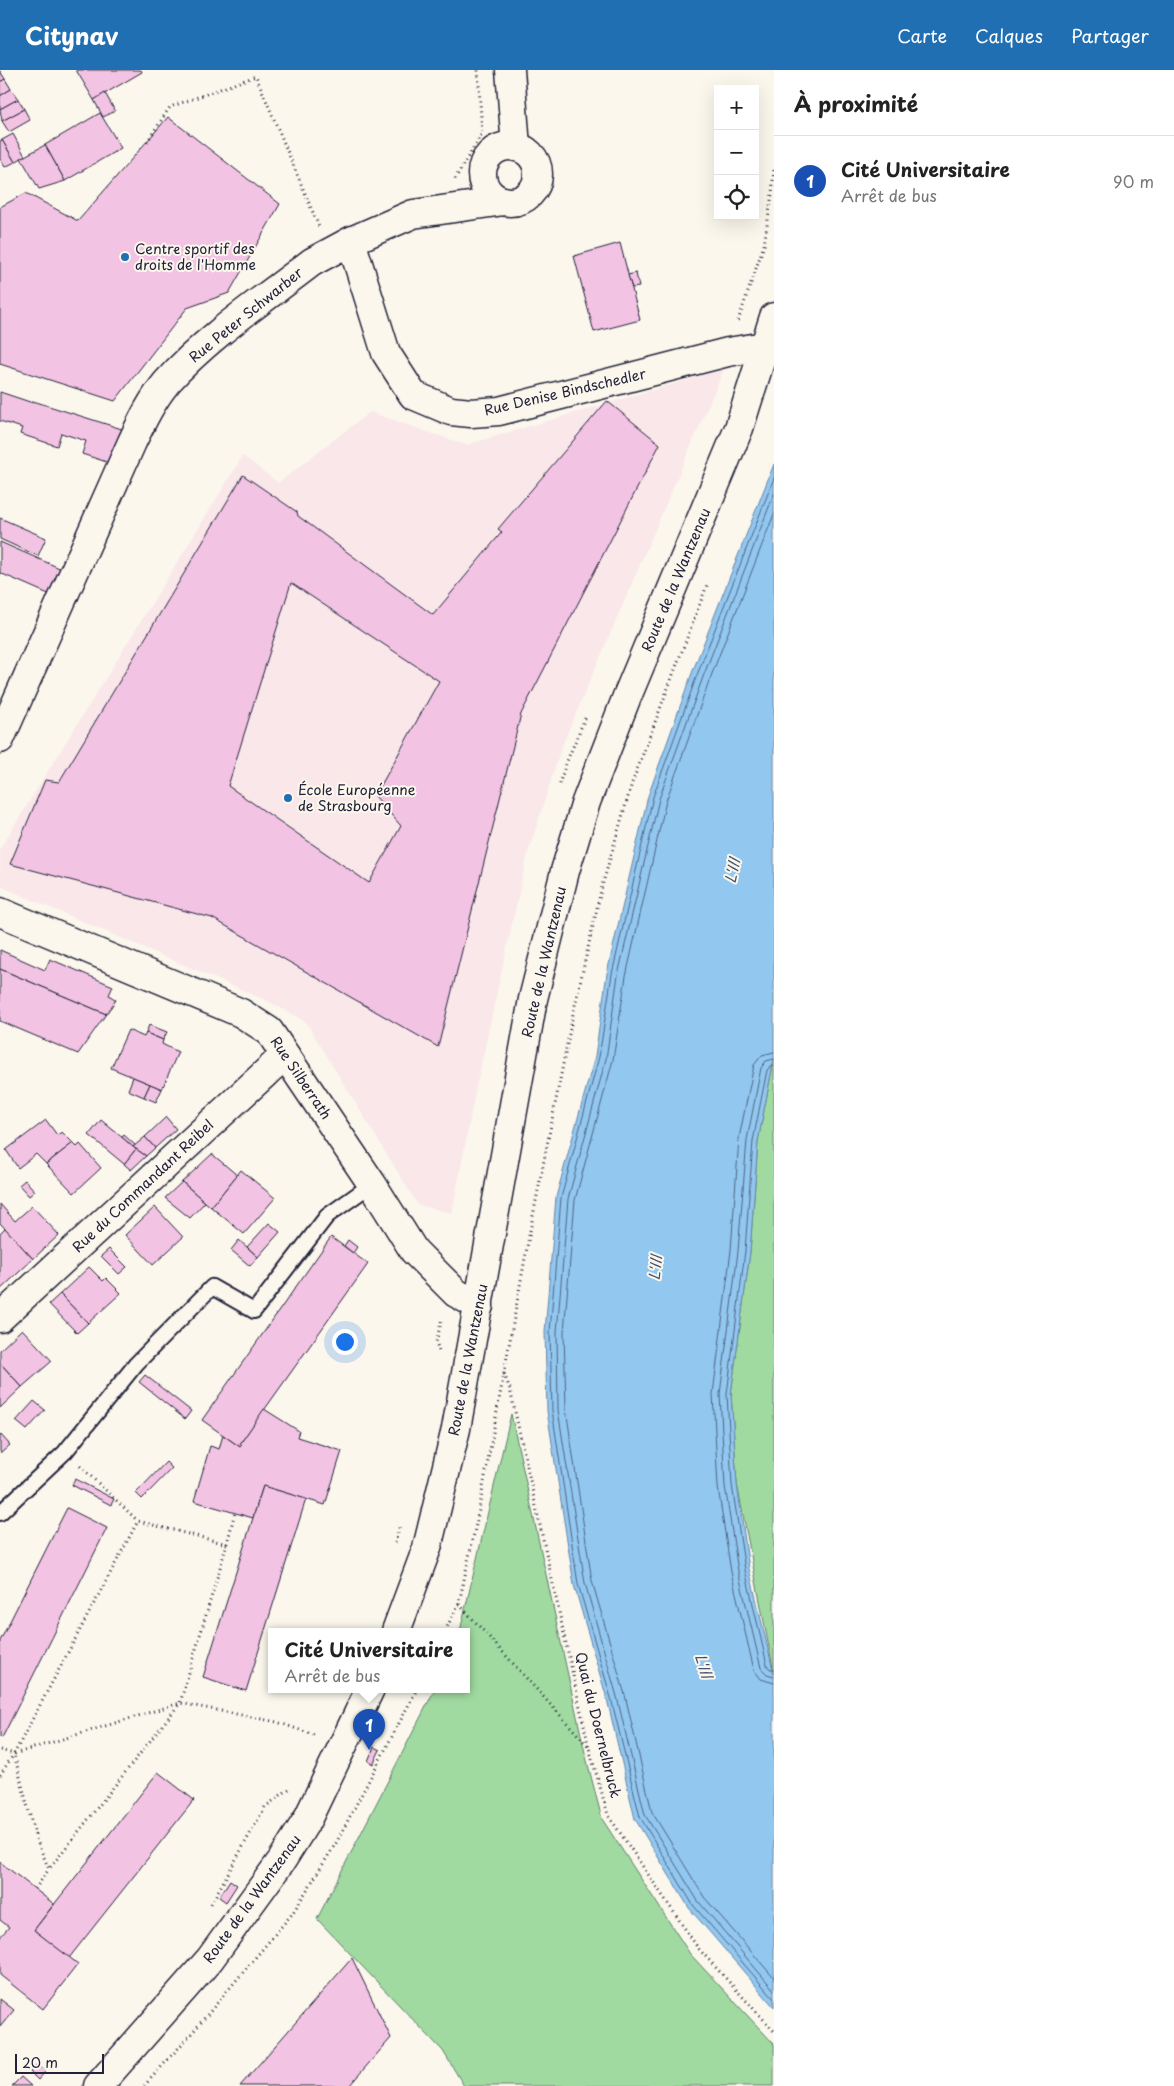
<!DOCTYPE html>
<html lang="fr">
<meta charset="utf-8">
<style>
:root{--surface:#fff;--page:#f2f2f2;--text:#222;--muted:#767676;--line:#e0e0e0;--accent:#1f6fb2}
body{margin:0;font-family:"Playpen Sans",sans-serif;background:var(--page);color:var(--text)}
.controls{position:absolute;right:15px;top:15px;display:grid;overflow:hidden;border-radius:0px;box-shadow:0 5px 20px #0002}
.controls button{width:45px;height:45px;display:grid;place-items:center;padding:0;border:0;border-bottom:1px solid var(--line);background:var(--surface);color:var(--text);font:25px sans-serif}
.scale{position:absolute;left:15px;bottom:12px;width:89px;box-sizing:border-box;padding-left:5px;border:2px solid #22223b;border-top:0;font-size:14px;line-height:18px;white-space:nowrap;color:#22223b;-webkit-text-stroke:4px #fbf7ec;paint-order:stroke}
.you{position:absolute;left:344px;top:1271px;width:18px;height:18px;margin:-12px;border:4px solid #fff;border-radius:50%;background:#1a73e8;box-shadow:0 0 0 8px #1a73e833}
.badge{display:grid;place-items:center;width:32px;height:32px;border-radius:50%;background:var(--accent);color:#fff;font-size:16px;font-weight:700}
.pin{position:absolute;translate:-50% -41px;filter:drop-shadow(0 1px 2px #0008)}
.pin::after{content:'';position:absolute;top:26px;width:18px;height:15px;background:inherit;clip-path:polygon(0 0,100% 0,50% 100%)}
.popup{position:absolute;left:268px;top:1558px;width:202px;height:65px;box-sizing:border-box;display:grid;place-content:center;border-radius:0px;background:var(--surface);filter:drop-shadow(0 1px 4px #0005);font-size:16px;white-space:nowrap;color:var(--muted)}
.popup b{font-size:19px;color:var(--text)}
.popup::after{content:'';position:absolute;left:50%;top:100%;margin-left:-10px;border:10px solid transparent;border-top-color:var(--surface)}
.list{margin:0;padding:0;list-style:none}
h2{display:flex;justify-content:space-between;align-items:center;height:65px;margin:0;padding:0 20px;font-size:21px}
h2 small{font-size:16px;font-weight:400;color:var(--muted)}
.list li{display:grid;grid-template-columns:32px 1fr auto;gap:15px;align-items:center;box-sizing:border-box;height:90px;padding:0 20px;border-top:1px solid var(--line)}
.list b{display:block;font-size:19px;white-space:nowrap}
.list p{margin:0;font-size:16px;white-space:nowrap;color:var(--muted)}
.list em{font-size:16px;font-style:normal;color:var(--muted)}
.icon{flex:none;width:28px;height:28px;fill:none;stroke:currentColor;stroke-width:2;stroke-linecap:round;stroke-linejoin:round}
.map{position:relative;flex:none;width:774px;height:2016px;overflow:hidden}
header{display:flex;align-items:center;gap:30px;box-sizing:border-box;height:70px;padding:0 25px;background:var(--accent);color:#fff}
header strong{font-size:24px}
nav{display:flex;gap:28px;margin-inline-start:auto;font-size:18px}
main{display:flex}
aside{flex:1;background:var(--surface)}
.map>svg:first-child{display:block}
.built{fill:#f9e7ea}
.green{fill:#a0daa0;stroke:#617e6e}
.water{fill:#92c7f0;stroke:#6585a8}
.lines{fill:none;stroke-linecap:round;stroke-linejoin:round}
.shore{stroke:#4f6483;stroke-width:1}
.building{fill:#f3c3e4;stroke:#22223b;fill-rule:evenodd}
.service-casing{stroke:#22223b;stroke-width:18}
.minor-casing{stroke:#22223b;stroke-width:31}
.tertiary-casing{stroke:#22223b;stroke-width:31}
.path{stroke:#22223b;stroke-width:3;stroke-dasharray:1 4;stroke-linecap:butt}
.service{stroke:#fbf7ec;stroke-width:14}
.minor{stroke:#fbf7ec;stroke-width:28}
.tertiary{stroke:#fbf7ec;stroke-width:28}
.poi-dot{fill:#1f6fb2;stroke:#fbf7ec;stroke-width:2}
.labels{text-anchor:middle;stroke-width:4;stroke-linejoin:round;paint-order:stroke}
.poi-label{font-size:14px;fill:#22223b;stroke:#fbf7ec;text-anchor:start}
.street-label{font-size:14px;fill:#22223b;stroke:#fbf7ec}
.water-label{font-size:15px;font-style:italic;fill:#445471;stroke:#fbf7ec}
</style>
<header>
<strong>Citynav</strong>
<nav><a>Carte</a><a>Calques</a><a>Partager</a></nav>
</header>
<main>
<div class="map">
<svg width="774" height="2016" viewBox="0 0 774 2016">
<rect width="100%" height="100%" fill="#fbf7ec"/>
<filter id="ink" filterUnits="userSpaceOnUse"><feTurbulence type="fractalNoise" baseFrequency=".02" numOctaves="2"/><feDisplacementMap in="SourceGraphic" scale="10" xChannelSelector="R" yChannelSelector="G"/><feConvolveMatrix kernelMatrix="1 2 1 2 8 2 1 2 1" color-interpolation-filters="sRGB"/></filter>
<g filter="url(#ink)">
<polygon class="built" points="724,299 561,678 527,786 475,1022 452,1143 418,1135 306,952 268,931 0,816 0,779 243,386 278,413 370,342 466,375"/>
<g class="green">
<polygon points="774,989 774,1603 737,1414 731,1324 750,1182 758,1071"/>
<polygon points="511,1344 585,1683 602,1749 690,1884 774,1974 774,2016 464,2016 443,1981 317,1849 435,1619 466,1619 466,1561 460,1561"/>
</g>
<polygon class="water" points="774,394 774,989 758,1071 750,1182 731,1324 737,1414 749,1499 774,1604 774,1937 689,1838 635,1749 607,1629 574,1515 547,1341 545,1262 556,1127 595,986 607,903 648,726 692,603"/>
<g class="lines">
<g class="shore">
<polyline points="774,408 697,605 653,727 612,904 599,987 561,1128 550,1262 552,1340 578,1514 611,1628 640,1747 693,1835 774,1929"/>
<polyline points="774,424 703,607 659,729 618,905 606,989 568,1129 557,1262 558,1340 585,1513 617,1627 645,1745 698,1831 774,1920"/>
<polyline points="774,444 710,609 666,731 626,906 613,990 575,1130 564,1262 566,1339 592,1511 625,1625 652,1742 704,1827 774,1908"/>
<polyline points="774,982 762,985 754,995 739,1068 731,1180 713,1324 718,1417 731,1502 754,1600 761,1609 774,1613"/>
<polyline points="774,989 766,991 761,998 747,1070 738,1181 720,1324 725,1416 738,1501 761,1598 767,1604 774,1606"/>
<polyline points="774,996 770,997 767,1000 753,1071 745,1181 727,1324 732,1415 745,1500 767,1595 770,1599 774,1599"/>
</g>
</g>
<g class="building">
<polygon points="76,0 141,0 142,2 94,30"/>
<polygon points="0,1 5,9 0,12"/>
<polygon points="5,9 11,19 0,26 0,12"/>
<polygon points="11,19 18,29 0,39 0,26"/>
<polygon points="105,23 115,41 103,47 94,30"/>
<polygon points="18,29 24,39 2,51 0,39"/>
<polygon points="24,39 30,50 9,62 2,51"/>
<polygon points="100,43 121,78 65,111 45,75"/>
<polygon points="168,47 280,134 229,223 187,238 115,331 0,294 0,137 26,123 78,151"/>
<polygon points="13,64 25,86 15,92 2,70"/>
<polygon points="2,70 15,92 5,97 0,89 0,71"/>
<polygon points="45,75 65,111 39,119 21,88"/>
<polygon points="620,173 640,250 594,262 574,186"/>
<polygon points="636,203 639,217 632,218 628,205"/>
<polygon points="0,322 33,333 33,331 125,360 113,394 82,384 86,371 61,363 57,376 20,364 22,358 0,351"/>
<path d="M607 331 660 374 521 644 438 977 212 848 10 794 45 710 59 712 243 405 297 442 298 446 433 545 502 462 498 459ZM291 513 439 611 375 726 401 756 369 813 228 716Z"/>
<polygon points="0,448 46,468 38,486 0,469"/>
<polygon points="0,472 64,500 53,526 0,503"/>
<polygon points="0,880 45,900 50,889 113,916 109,925 116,930 106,944 0,899"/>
<polygon points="0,899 106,944 78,984 0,951"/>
<polygon points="149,955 167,962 163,970 146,963"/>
<polygon points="128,960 144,967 146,963 163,970 162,974 178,982 162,1019 111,998"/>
<polygon points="133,1007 150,1014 144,1027 128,1020"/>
<polygon points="150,1014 162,1019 156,1032 144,1027"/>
<polygon points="166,1047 176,1059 155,1078 145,1067"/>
<polygon points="46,1050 57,1065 62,1062 73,1073 46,1094 36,1084 18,1098 6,1080"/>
<polygon points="101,1050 136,1079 124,1094 89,1065"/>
<polygon points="124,1065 135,1075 133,1077 122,1067"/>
<polygon points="145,1067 155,1078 146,1086 133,1077"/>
<polygon points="73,1073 77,1077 80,1074 101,1098 74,1123 46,1094"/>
<polygon points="136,1079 146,1086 131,1100 124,1094"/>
<polygon points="212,1084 237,1105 211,1137 182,1112"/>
<polygon points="241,1100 275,1128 244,1164 211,1137"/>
<polygon points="25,1110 35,1121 29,1126 19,1115"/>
<polygon points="182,1112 205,1132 190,1148 165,1128"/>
<polygon points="0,1134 15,1151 32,1136 59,1165 33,1189 0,1153"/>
<polygon points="155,1137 183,1167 153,1195 125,1165"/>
<polygon points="269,1153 280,1162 258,1187 247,1177"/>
<polygon points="5,1158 33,1189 0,1220 0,1163"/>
<polygon points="331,1167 368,1194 240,1374 242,1375 240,1377 202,1350"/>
<polygon points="239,1170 258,1187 250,1196 231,1180"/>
<polygon points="348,1170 357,1177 353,1183 344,1176"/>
<polygon points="109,1179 127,1197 119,1204 101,1186"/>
<polygon points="89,1197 103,1211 106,1208 121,1223 88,1253 60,1224"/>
<polygon points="60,1224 88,1253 77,1263 49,1234"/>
<polygon points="22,1259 52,1291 22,1317 0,1293 0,1280"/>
<polygon points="0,1293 22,1317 0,1338"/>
<polygon points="145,1305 191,1341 185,1349 139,1312"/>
<polygon points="34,1331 45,1340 27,1360 16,1351"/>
<polygon points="264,1339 299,1361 297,1367 342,1381 325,1435 263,1416 253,1448 194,1431 210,1376 219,1379 223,1365 240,1377 242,1375 240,1374"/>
<polygon points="0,1364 10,1375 1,1383 0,1381"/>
<polygon points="166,1392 172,1398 142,1429 136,1423"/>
<polygon points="75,1409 114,1429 111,1435 72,1415"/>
<polygon points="263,1416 306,1429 246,1621 203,1607"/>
<polygon points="67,1438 107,1458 2,1668 0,1667 0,1571"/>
<polygon points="374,1677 380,1680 373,1694 368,1691"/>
<polygon points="158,1702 194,1730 69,1888 34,1860"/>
<polygon points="0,1792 54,1834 34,1860 78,1894 43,1939 0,1905 0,1867 9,1857 0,1850"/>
<polygon points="230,1810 237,1815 226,1832 219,1827"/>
<polygon points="352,1888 391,1968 349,2016 240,2016"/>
<polygon points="0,1929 14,1940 0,1957"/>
<polygon points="38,1994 45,2002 38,2010 30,2002"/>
<polygon points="21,2007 31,2016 12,2016"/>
</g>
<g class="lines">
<defs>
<polyline id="service" points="0,1443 65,1382 136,1294 212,1217 254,1241 327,1146 372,1114"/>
<g id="minor">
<polyline points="510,0 516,77"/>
<circle cx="510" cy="104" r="28"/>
<polyline points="351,171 386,283 413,325 451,341 471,343 499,341 728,282 765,276"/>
<path d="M0 669 132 372C142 351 152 330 167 312 208 266 263 230 312 192L351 171 413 144 504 131"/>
<polyline points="0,842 241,943 269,961 372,1114 414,1181 456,1223 479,1236"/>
<polyline points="0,1248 285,985"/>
</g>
<g id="tertiary">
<polyline points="396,1561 427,1478 456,1359 533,929 565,801 586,732 626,629 739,358 774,247"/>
<polyline points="98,2016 210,1889 282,1790 307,1750 370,1619"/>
</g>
</defs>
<use href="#service" class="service-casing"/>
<use href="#minor" class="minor-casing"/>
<use href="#tertiary" class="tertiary-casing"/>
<g class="path">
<polyline points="147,72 170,37 256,6 319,157"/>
<polyline points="455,109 482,63 478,0"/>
<polyline points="738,251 764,175 772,124 774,99"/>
<polyline points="559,714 567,691 585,648"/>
<polyline points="439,1281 436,1272 442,1249"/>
<polyline points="504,1304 510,1319 589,1678 608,1745 698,1878 774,1961"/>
<polyline points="80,1396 138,1451"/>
<polyline points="395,1473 400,1455"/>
<polyline points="227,1474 235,1442"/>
<polyline points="459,1534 589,1677"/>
<polyline points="445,1561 459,1533 478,1445 530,1161 573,944 602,816 632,713 707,515"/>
<polyline points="0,1680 14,1684 180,1633 277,1652 317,1666"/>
<polyline points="0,1705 14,1684 138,1451 227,1474 180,1633 49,1799 36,1769 14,1684"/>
<polyline points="35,1819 49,1799"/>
<polyline points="211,1834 265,1737 289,1719"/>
<polyline points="144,2016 192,1963 292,1844 336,1773 417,1619"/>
</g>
<use href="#service" class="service"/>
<use href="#minor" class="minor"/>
<use href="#tertiary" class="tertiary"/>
</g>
</g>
<g class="poi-dot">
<circle cx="125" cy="187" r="5"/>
<circle cx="288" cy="728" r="5"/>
</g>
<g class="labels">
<g class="poi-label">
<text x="135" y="184">Centre sportif des<tspan x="135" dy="16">droits de l'Homme</tspan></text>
<text x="298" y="725">École Européenne<tspan x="298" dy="16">de Strasbourg</tspan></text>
</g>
<g class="street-label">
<text transform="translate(246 245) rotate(-39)" y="5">Rue Peter Schwarber</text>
<text transform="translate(565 322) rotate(-13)" y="5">Rue Denise Bindschedler</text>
<text transform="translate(676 510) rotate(-67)" y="5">Route de la Wantzenau</text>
<text transform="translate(544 892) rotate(-77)" y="5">Route de la Wantzenau</text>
<text transform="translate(301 1008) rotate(56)" y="5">Rue Silberrath</text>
<text transform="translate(143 1116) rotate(-43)" y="5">Rue du Commandant Reibel</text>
<text transform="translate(468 1290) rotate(-79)" y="5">Route de la Wantzenau</text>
<text transform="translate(598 1655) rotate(76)" y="5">Quai du Doernelbruck</text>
<text transform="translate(252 1829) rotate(-54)" y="5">Route de la Wantzenau</text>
</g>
<g class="water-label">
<text transform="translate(733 801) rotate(-77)" y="5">L'Ill</text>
<text transform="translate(656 1198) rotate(-83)" y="5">L'Ill</text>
<text transform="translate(703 1596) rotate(73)" y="5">L'Ill</text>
</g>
</g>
</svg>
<div class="controls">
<button>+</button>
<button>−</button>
<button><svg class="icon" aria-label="locate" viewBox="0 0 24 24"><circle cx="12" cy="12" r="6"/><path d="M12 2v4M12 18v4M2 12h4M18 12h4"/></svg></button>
</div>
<div class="scale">20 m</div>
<div class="you"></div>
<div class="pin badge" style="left:369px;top:1680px;background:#1a4fb4">1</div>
<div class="popup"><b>Cité Universitaire</b>Arrêt de bus</div>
</div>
<aside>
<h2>À proximité<small></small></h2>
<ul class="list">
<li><span class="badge" style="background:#1a4fb4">1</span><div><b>Cité Universitaire</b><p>Arrêt de bus</p></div><em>90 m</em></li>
</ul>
</aside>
</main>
